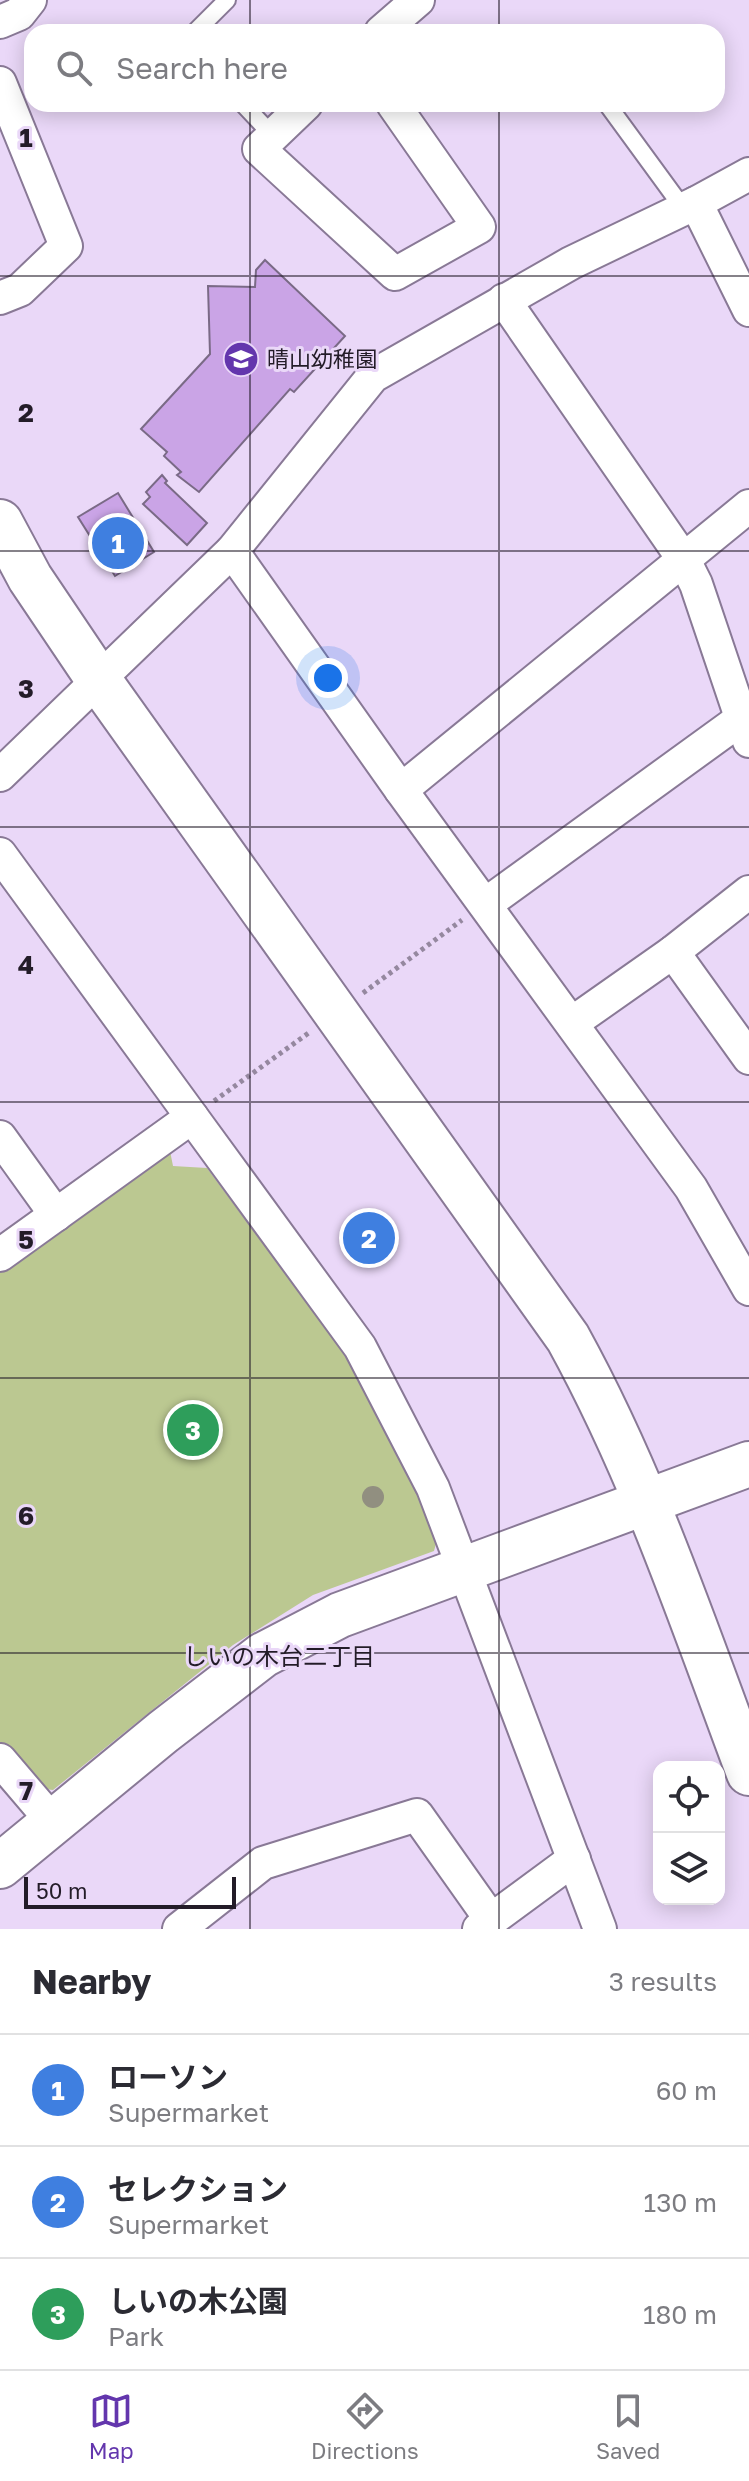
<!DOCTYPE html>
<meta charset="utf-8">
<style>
:root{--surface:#fff;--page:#f2f2f3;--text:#2b2b33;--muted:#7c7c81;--line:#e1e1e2;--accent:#6336ad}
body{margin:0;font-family:"Golos Text","Noto Sans JP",sans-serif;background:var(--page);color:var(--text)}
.controls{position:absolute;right:24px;bottom:24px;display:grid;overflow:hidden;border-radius:16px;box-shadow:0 4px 20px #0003}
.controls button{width:72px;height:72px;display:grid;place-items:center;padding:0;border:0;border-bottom:2px solid var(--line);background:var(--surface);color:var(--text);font:40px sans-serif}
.scale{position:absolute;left:24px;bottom:20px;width:212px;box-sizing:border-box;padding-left:8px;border:4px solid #231c28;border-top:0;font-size:22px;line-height:28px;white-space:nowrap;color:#231c28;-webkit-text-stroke:6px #ead8f8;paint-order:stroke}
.you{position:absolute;left:328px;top:678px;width:28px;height:28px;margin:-20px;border:6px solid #fff;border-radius:50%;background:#1a73e8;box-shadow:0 0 0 12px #1a73e833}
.badge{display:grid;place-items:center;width:52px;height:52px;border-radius:50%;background:var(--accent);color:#fff;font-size:26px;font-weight:700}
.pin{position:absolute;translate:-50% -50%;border:4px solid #fff;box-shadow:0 2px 8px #0006}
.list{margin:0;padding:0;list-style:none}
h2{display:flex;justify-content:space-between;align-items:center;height:104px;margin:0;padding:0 32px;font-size:34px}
h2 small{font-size:26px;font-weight:400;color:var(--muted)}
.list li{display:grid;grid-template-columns:52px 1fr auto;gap:24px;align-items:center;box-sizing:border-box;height:112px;padding:0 32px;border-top:2px solid var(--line)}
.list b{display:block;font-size:30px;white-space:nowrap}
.list p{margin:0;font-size:26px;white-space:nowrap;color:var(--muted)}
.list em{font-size:26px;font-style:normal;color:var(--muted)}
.icon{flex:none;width:44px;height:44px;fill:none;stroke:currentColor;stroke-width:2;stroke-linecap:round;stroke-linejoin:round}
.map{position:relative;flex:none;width:749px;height:1929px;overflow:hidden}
.search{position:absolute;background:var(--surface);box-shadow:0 4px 20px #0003;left:24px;right:24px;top:24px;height:88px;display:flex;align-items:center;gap:20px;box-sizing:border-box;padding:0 28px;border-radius:24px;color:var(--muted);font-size:30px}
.sheet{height:440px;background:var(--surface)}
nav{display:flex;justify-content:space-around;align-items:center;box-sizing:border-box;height:112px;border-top:2px solid var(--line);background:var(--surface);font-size:22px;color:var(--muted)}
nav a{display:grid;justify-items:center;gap:4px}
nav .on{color:var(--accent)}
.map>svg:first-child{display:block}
.green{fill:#bbc891}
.building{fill:#caa4e6;stroke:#7a6a86;stroke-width:2}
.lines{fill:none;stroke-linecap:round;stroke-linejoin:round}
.lane-casing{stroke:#897996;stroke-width:20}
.street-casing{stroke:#897996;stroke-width:36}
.secondary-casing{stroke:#897996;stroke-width:48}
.path{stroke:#95889f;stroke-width:5;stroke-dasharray:4 4;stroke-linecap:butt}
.lane{stroke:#fff;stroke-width:16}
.street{stroke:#fff;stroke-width:32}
.secondary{stroke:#fff;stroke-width:44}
.tree{fill:#918f80}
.grid{fill:none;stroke:#231c28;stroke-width:2;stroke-opacity:0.55}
.labels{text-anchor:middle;stroke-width:6;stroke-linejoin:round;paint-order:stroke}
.poi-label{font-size:22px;fill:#231c28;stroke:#ead8f8;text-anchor:start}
.neighbourhood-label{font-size:24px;fill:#231c28;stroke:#ead8f8}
.grid-label{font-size:26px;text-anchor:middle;font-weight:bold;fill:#231c28;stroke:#ead8f8;stroke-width:6;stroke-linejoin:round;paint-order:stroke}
</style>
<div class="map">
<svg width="749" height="1929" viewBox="0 0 749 1929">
<rect width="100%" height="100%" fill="#ead8f8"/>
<polygon class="green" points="170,1151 173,1166 207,1168 349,1360 423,1500 437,1540 434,1551 313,1595 233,1645 53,1790 37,1788 0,1743 0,1273"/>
<g class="building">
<polygon points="265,260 345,336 294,392 290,389 199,492 177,475 181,472 164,456 167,452 141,429 210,354 208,286 255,287 256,270"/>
<polygon points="162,475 167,481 165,483 207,523 187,545 143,504 150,497 146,492"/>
<polygon points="118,493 154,552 115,576 78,517"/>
</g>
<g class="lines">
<defs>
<g id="lane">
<polyline points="195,32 227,0"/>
<polyline points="243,104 273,136"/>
<polyline points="607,104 683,208"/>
</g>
<g id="street">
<polyline points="0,22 19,14 30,0"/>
<polyline points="381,32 418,0"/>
<polyline points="0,83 66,246 20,290 0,298"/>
<polyline points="306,104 259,149 395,274 479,227 393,104"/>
<polyline points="696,203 749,310"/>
<polyline points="504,300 684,560 696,584 749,741"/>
<polyline points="232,551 401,790 691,1188 749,1289"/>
<polyline points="0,775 232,551 373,376 571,263 696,203 749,174"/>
<polyline points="401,790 749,506"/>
<polyline points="0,854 192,1117 0,1255"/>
<polyline points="486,904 741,719"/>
<polyline points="673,952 749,1058"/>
<polyline points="572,1023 673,952 749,892"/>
<polyline points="192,1117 360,1347 433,1488 600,1929"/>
<polyline points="0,1137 56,1215"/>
<polyline points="0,1760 53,1822"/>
<polyline points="179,1929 263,1863 417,1815 492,1921"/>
<polyline points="479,1929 574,1859"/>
</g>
<g id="secondary">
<path d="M0 522 30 578 98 679 568 1338C644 1476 694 1626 749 1773"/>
<polyline points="0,1866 163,1732 263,1655 340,1615 749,1464"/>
</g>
</defs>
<use href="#lane" class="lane-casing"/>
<use href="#street" class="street-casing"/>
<use href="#secondary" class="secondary-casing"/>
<g class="path">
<polyline points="363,993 462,920"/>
<polyline points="214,1101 310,1032"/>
</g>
<use href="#lane" class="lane"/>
<use href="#street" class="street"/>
<use href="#secondary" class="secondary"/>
</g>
<circle class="tree" cx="373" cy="1497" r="11"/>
<path class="grid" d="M250 0V32M499 0V32M250 104V1929M499 104V1929M0 276H749M0 551H749M0 827H749M0 1102H749M0 1378H749M0 1653H749"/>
<defs>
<symbol id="school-disc" viewBox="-11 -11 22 22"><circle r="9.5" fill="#6336ad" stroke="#ead8f8"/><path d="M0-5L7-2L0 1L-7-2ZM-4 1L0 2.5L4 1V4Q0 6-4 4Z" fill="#fff"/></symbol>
</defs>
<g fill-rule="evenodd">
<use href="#school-disc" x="221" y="339" width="40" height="40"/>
</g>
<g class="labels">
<g class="poi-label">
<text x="267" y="367">晴山幼稚園</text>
</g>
<g class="neighbourhood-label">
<text x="279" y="1665">しいの木台二丁目</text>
</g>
</g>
<g class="grid-label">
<text x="26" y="147">1</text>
<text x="26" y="422">2</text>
<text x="26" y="698">3</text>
<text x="26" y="974">4</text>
<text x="26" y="1249">5</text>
<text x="26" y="1525">6</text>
<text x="26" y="1800">7</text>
</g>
</svg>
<div class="controls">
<button><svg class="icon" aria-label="locate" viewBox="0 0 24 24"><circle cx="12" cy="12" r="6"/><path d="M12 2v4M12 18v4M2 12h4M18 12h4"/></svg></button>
<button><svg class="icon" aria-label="layers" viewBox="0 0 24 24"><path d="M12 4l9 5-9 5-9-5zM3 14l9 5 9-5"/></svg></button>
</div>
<div class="scale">50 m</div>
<div class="you"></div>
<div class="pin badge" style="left:118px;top:543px;background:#3f7fe0">1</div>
<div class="pin badge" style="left:369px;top:1238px;background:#3f7fe0">2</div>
<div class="pin badge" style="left:193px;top:1430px;background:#2e9e5b">3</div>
<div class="search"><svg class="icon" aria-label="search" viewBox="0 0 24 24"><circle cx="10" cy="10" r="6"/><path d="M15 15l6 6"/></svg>Search here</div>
</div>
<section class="sheet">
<h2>Nearby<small>3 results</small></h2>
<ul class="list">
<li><span class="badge" style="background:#3f7fe0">1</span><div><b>ローソン</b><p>Supermarket</p></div><em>60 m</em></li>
<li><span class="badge" style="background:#3f7fe0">2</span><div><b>セレクション</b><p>Supermarket</p></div><em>130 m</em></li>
<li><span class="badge" style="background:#2e9e5b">3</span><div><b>しいの木公園</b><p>Park</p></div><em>180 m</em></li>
</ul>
</section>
<nav>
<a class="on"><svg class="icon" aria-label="map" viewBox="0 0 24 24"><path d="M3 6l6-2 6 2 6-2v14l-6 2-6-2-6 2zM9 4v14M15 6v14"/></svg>Map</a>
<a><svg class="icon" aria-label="directions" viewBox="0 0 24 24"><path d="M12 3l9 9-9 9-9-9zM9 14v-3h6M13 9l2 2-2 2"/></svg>Directions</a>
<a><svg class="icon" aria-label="saved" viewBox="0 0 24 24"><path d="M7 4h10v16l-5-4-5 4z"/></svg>Saved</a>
</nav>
